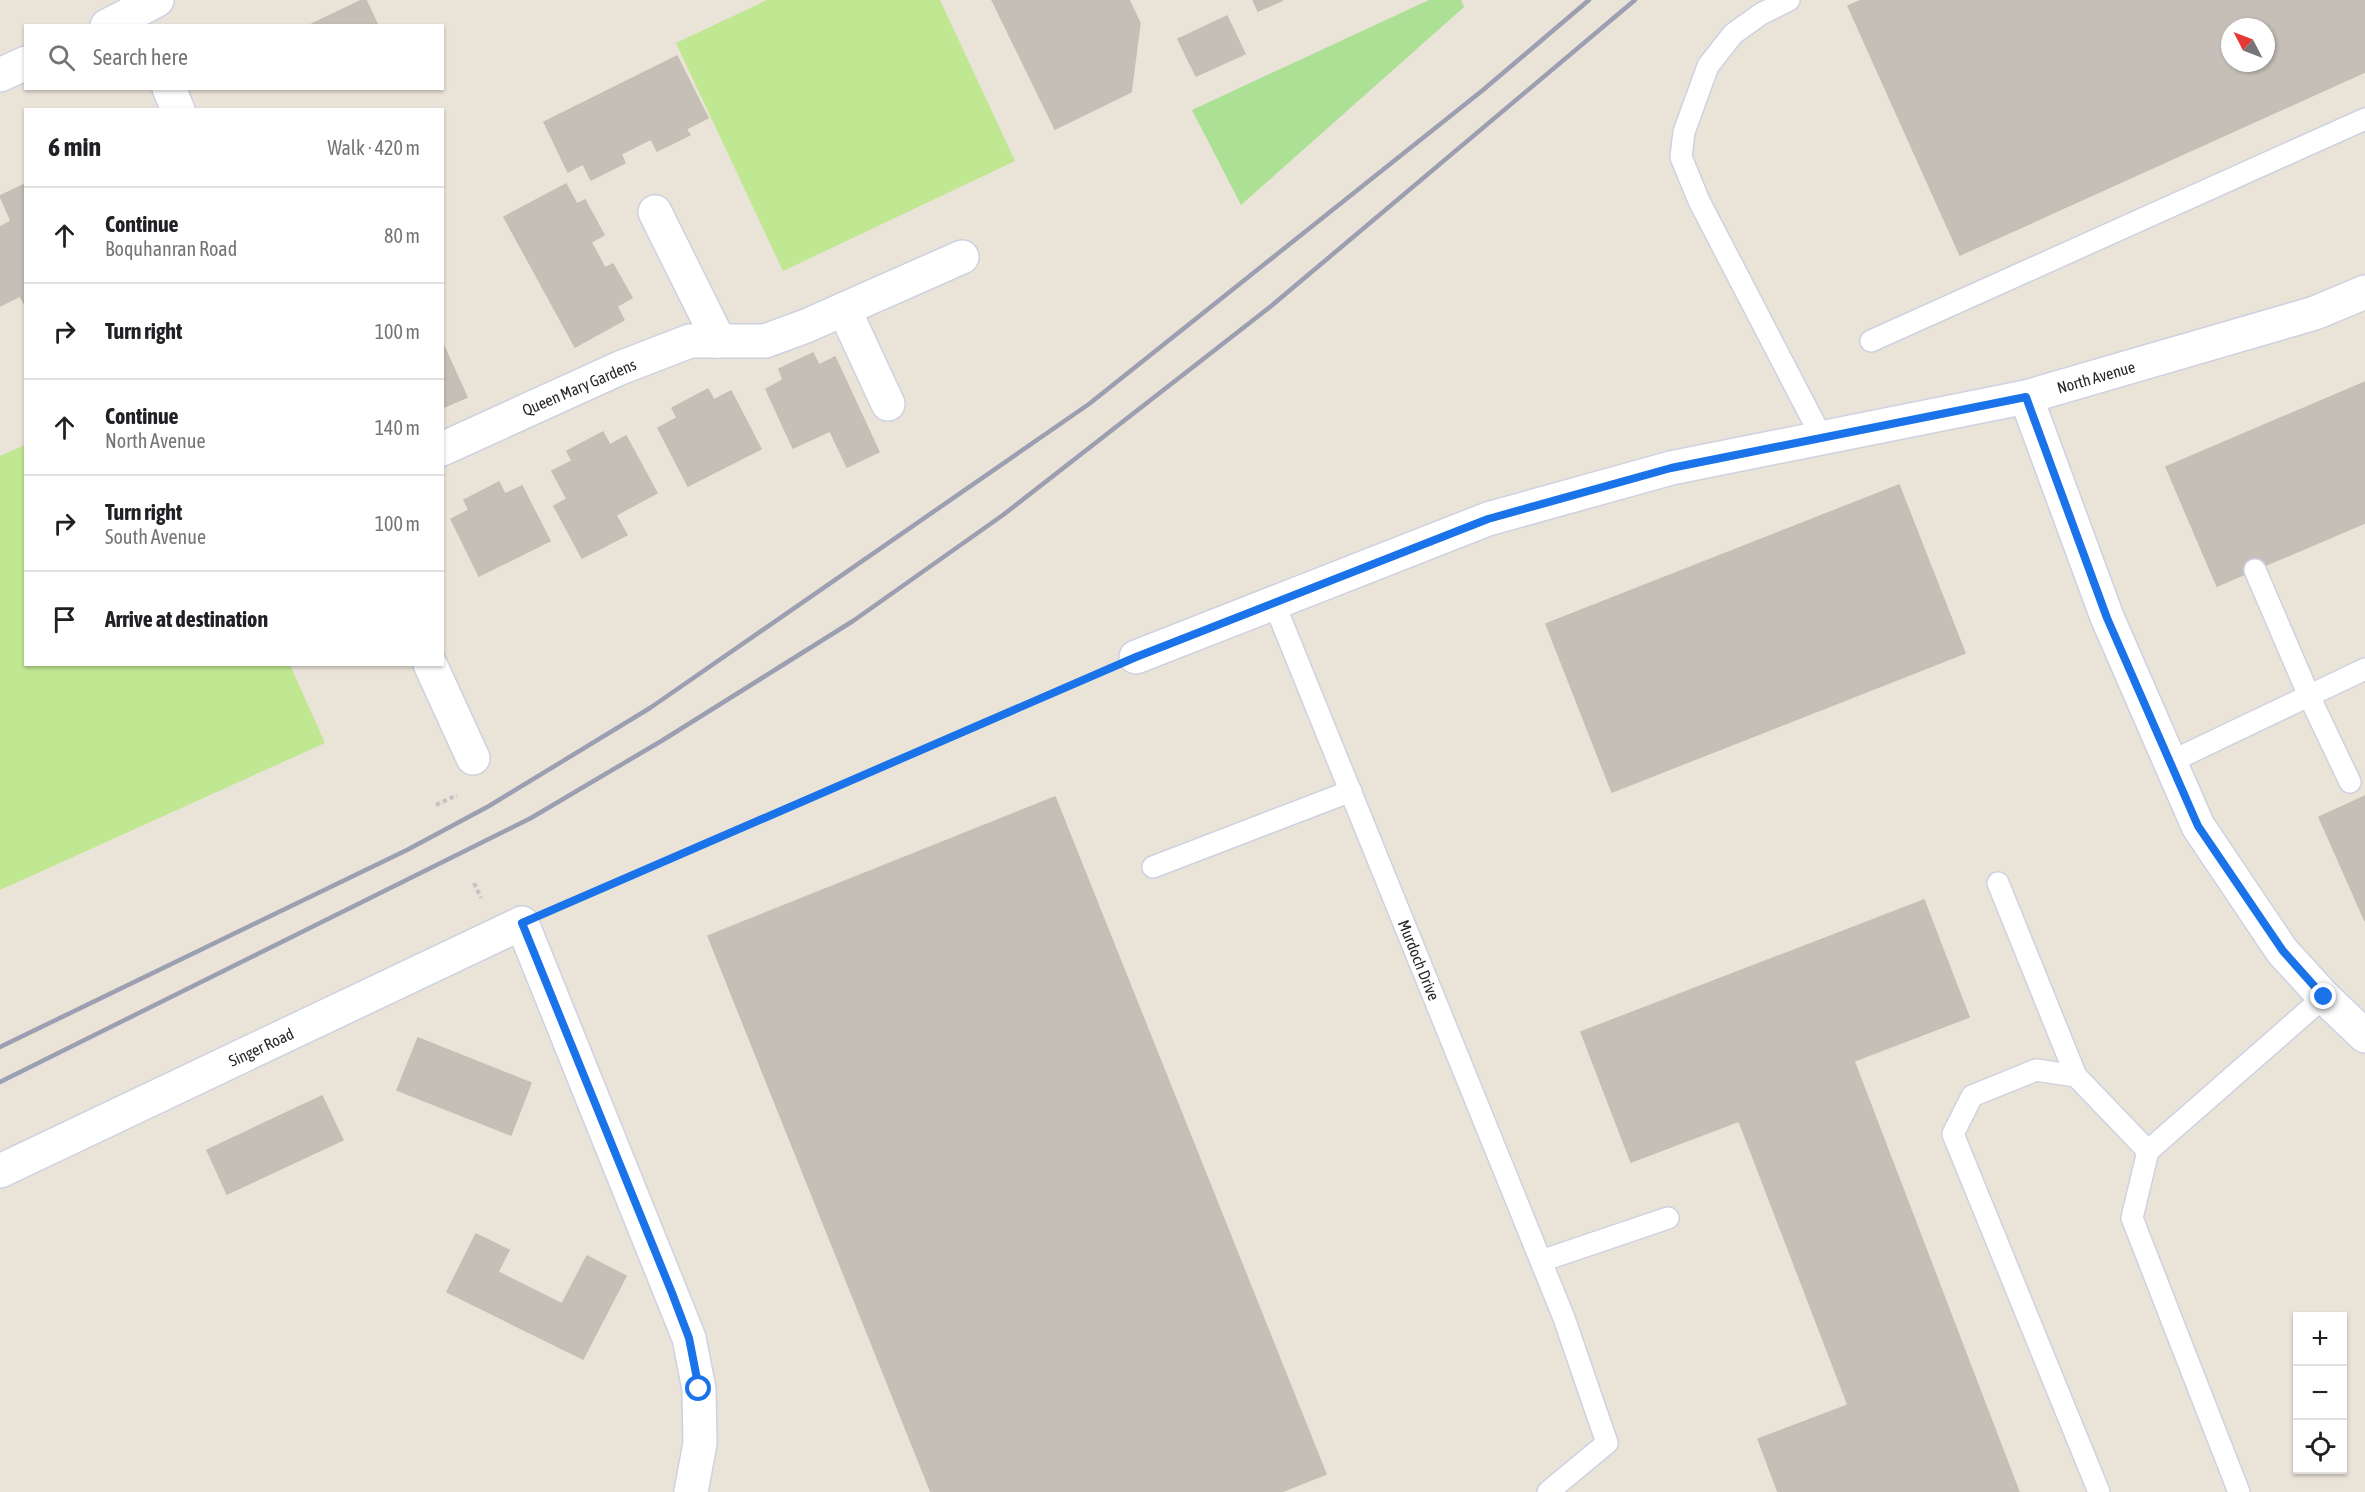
<!DOCTYPE html>
<meta charset="utf-8">
<style>
:root{--surface:#fff;--page:#f6f6f6;--text:#202124;--muted:#757577;--line:#e0e0e0}
body{margin:0;font-family:"Asap Condensed",sans-serif;background:var(--page);color:var(--text)}
.controls{position:absolute;right:18px;bottom:18px;display:grid;overflow:hidden;border-radius:0px;box-shadow:0 2px 4px #0004}
.controls button{width:54px;height:54px;display:grid;place-items:center;padding:0;border:0;border-bottom:2px solid var(--line);background:var(--surface);color:var(--text);font:30px sans-serif}
.compass{position:absolute;left:2221px;top:18px;width:54px;height:54px;border-radius:50%;background:var(--surface);box-shadow:0 2px 4px #0004;rotate:312deg}
.stop{position:absolute;width:18px;height:18px;margin:-14px;border:4px solid #1a73e8;border-radius:50%;background:#fff}
.stop.end{background:#1a73e8;border-color:#fff;box-shadow:0 2px 6px #0008}
.list{margin:0;padding:0;list-style:none}
h2{display:flex;justify-content:space-between;align-items:center;height:78px;margin:0;padding:0 24px;font-size:26px}
h2 small{font-size:20px;font-weight:400;color:var(--muted)}
.list li{display:grid;grid-template-columns:39px 1fr auto;gap:18px;align-items:center;box-sizing:border-box;height:96px;padding:0 24px;border-top:2px solid var(--line)}
.list b{display:block;font-size:22px;white-space:nowrap}
.list p{margin:0;font-size:20px;white-space:nowrap;color:var(--muted)}
.list em{font-size:20px;font-style:normal;color:var(--muted)}
.icon{flex:none;width:33px;height:33px;fill:none;stroke:currentColor;stroke-width:2;stroke-linecap:round;stroke-linejoin:round}
.map{position:relative;flex:none;width:2365px;height:1492px;overflow:hidden}
.search{position:absolute;background:var(--surface);box-shadow:0 2px 4px #0004;left:24px;top:24px;width:420px;height:66px;display:flex;align-items:center;gap:15px;box-sizing:border-box;padding:0 21px;border-radius:0px;color:var(--muted);font-size:22px}
.panel{position:absolute;background:var(--surface);box-shadow:0 2px 4px #0004;left:24px;top:108px;width:420px;height:558px;border-radius:0px}
.map>svg:first-child{display:block}
.green{fill:#ace095}
.pitch{fill:#c0e791}
.building{fill:#c5bfb8;stroke:#c4bfb2;stroke-width:1.5;fill-rule:evenodd}
.lines{fill:none;stroke-linecap:round;stroke-linejoin:round}
.service-casing{stroke:#ced1e0;stroke-width:24}
.minor-casing{stroke:#ced1e0;stroke-width:36}
.path{stroke:#c3c3c3;stroke-width:4;stroke-dasharray:4.5 3;stroke-linecap:butt}
.service{stroke:#fff;stroke-width:21}
.minor{stroke:#fff;stroke-width:33}
.rail{stroke:#9c9eb1;stroke-width:4.5}
.route{stroke:#1a73e8;stroke-width:8}
.labels{text-anchor:middle;stroke-width:5;stroke-linejoin:round;paint-order:stroke}
.street-label{font-size:16px;fill:#272727;stroke:#fff}
</style>
<div class="map">
<svg width="2365" height="1492" viewBox="0 0 2365 1492">
<rect width="100%" height="100%" fill="#eae3d8"/>
<polygon class="green" points="1429,0 1461,0 1464,7 1241,205 1192,110"/>
<g class="pitch">
<polygon points="767,0 940,0 1015,161 783,271 676,43"/>
<polygon points="25,445 26,664 290,665 325,743 0,890 0,456"/>
</g>
<g class="building">
<polygon points="362,0 366,0 378,26 308,26"/>
<polygon points="992,0 1129,0 1140,23 1131,92 1055,129"/>
<polygon points="1253,0 1283,0 1258,11"/>
<path d="M1862 0H2365V72L1960 255 1848 6ZM2230 27H2266V63H2230Z"/>
<polygon points="1227,16 1245,54 1196,76 1178,39"/>
<polygon points="677,56 708,118 686,129 690,135 657,151 651,139 621,154 625,163 591,180 583,164 568,172 544,122"/>
<polygon points="566,184 577,204 585,200 604,235 591,242 605,268 613,264 632,298 617,306 624,320 575,347 504,217"/>
<polygon points="23,185 26,189 26,307 20,296 0,306 0,227 11,221 0,196"/>
<polygon points="442,342 467,397 442,408"/>
<polygon points="813,353 819,365 835,357 879,452 847,467 830,431 793,448 766,389 783,380 779,369"/>
<polygon points="2365,382 2365,523 2217,586 2166,467"/>
<polygon points="708,389 714,400 731,391 761,449 688,486 658,428 677,418 672,408"/>
<polygon points="603,432 610,445 626,436 657,493 616,515 627,535 582,558 554,506 567,499 552,471 572,461 567,451"/>
<polygon points="499,482 505,494 522,486 550,541 479,576 451,519 469,510 464,500"/>
<polygon points="1899,485 1965,653 1612,792 1546,624"/>
<polygon points="2365,796 2365,921 2319,817"/>
<polygon points="1055,797 1326,1474 1281,1492 931,1492 708,936"/>
<polygon points="1924,900 1969,1017 1854,1061 2019,1492 1778,1492 1758,1439 1848,1405 1739,1121 1631,1162 1581,1032"/>
<polygon points="418,1038 531,1083 511,1135 397,1090"/>
<polygon points="322,1096 343,1140 227,1194 207,1150"/>
<polygon points="476,1234 509,1250 498,1272 562,1304 587,1256 626,1276 583,1359 447,1292"/>
</g>
<g class="lines">
<defs>
<g id="service">
<polyline points="1789,0 1761,14 1733,34 1708,66 1684,132 1681,157 1699,201 1822,438"/>
<polyline points="1871,341 2365,119"/>
<polyline points="2255,570 2309,696 2350,782"/>
<polyline points="1274,603 1564,1318 1607,1443 1548,1492"/>
<polyline points="2170,762 2365,669"/>
<polyline points="1153,867 1351,791"/>
<polyline points="1998,883 2076,1076"/>
<polyline points="1541,1261 1668,1218"/>
<polyline points="2099,1492 1953,1134 1972,1096 2036,1070 2076,1076 2148,1151"/>
<polyline points="2239,1492 2132,1218 2148,1151 2324,997"/>
</g>
<g id="minor">
<polyline points="107,26 157,0"/>
<polyline points="0,75 26,63"/>
<polyline points="169,88 178,110"/>
<polyline points="655,212 719,341"/>
<polyline points="844,309 888,404"/>
<polyline points="2026,397 2107,617 2198,826 2282,951 2324,997 2365,1036"/>
<polyline points="442,449 620,368 690,341 765,341 806,326 962,257"/>
<polyline points="1136,657 1488,519 1671,468 2026,397 2315,313 2365,292"/>
<polyline points="430,664 473,758"/>
<polyline points="0,1171 522,923 689,1338 699,1389 700,1443 691,1492"/>
</g>
</defs>
<use href="#service" class="service-casing"/>
<use href="#minor" class="minor-casing"/>
<g class="path">
<polyline points="436,805 457,795"/>
<polyline points="474,883 481,898"/>
<polyline points="558,907 1102,672"/>
</g>
<use href="#service" class="service"/>
<use href="#minor" class="minor"/>
<g class="rail">
<polyline points="0,1047 407,850 489,806 650,708 1089,404 1483,90 1589,0"/>
<polyline points="0,1082 531,818 663,740 853,621 1003,515 1270,307 1635,0"/>
</g>
</g>
<g class="lines">
<polyline class="route" points="699,1389 689,1338 672,1293 522,923 1136,657 1488,519 1671,468 2026,397 2107,618 2198,826 2283,951 2324,997"/>
</g>
<g class="labels">
<g class="street-label">
<text transform="translate(2096 377) rotate(-16)" y="6">North Avenue</text>
<text transform="translate(579 387) rotate(-23)" y="6">Queen Mary Gardens</text>
<text transform="translate(1419 960) rotate(68)" y="6">Murdoch Drive</text>
<text transform="translate(261 1047) rotate(-25)" y="6">Singer Road</text>
</g>
</g>
</svg>
<div class="controls">
<button>+</button>
<button>−</button>
<button><svg class="icon" aria-label="locate" viewBox="0 0 24 24"><circle cx="12" cy="12" r="6"/><path d="M12 2v4M12 18v4M2 12h4M18 12h4"/></svg></button>
</div>
<svg class="compass" viewBox="-18 -18 36 36"><path d="M0-13l5 13h-10z" fill="#e53935"/><path d="M0 13l5-13h-10z" fill="#757577"/></svg>
<div class="stop" style="left:699px;top:1389px"></div>
<div class="stop end" style="left:2324px;top:997px"></div>
<div class="search"><svg class="icon" aria-label="search" viewBox="0 0 24 24"><circle cx="10" cy="10" r="6"/><path d="M15 15l6 6"/></svg>Search here</div>
<section class="panel">
<h2>6 min<small>Walk · 420 m</small></h2>
<ul class="list">
<li><svg class="icon" aria-label="ahead" viewBox="0 0 24 24"><path d="M12 20V5M6 11l6-6 6 6"/></svg><div><b>Continue</b><p>Boquhanran Road</p></div><em>80 m</em></li>
<li><svg class="icon" aria-label="right" viewBox="0 0 24 24"><path d="M7 20v-9h11M14 6l5 5-5 5"/></svg><div><b>Turn right</b></div><em>100 m</em></li>
<li><svg class="icon" aria-label="ahead" viewBox="0 0 24 24"><path d="M12 20V5M6 11l6-6 6 6"/></svg><div><b>Continue</b><p>North Avenue</p></div><em>140 m</em></li>
<li><svg class="icon" aria-label="right" viewBox="0 0 24 24"><path d="M7 20v-9h11M14 6l5 5-5 5"/></svg><div><b>Turn right</b><p>South Avenue</p></div><em>100 m</em></li>
<li><svg class="icon" aria-label="arrive" viewBox="0 0 24 24"><path d="M6 21V4h12l-3 4 3 4H6"/></svg><div><b>Arrive at destination</b></div></li>
</ul>
</section>
</div>
